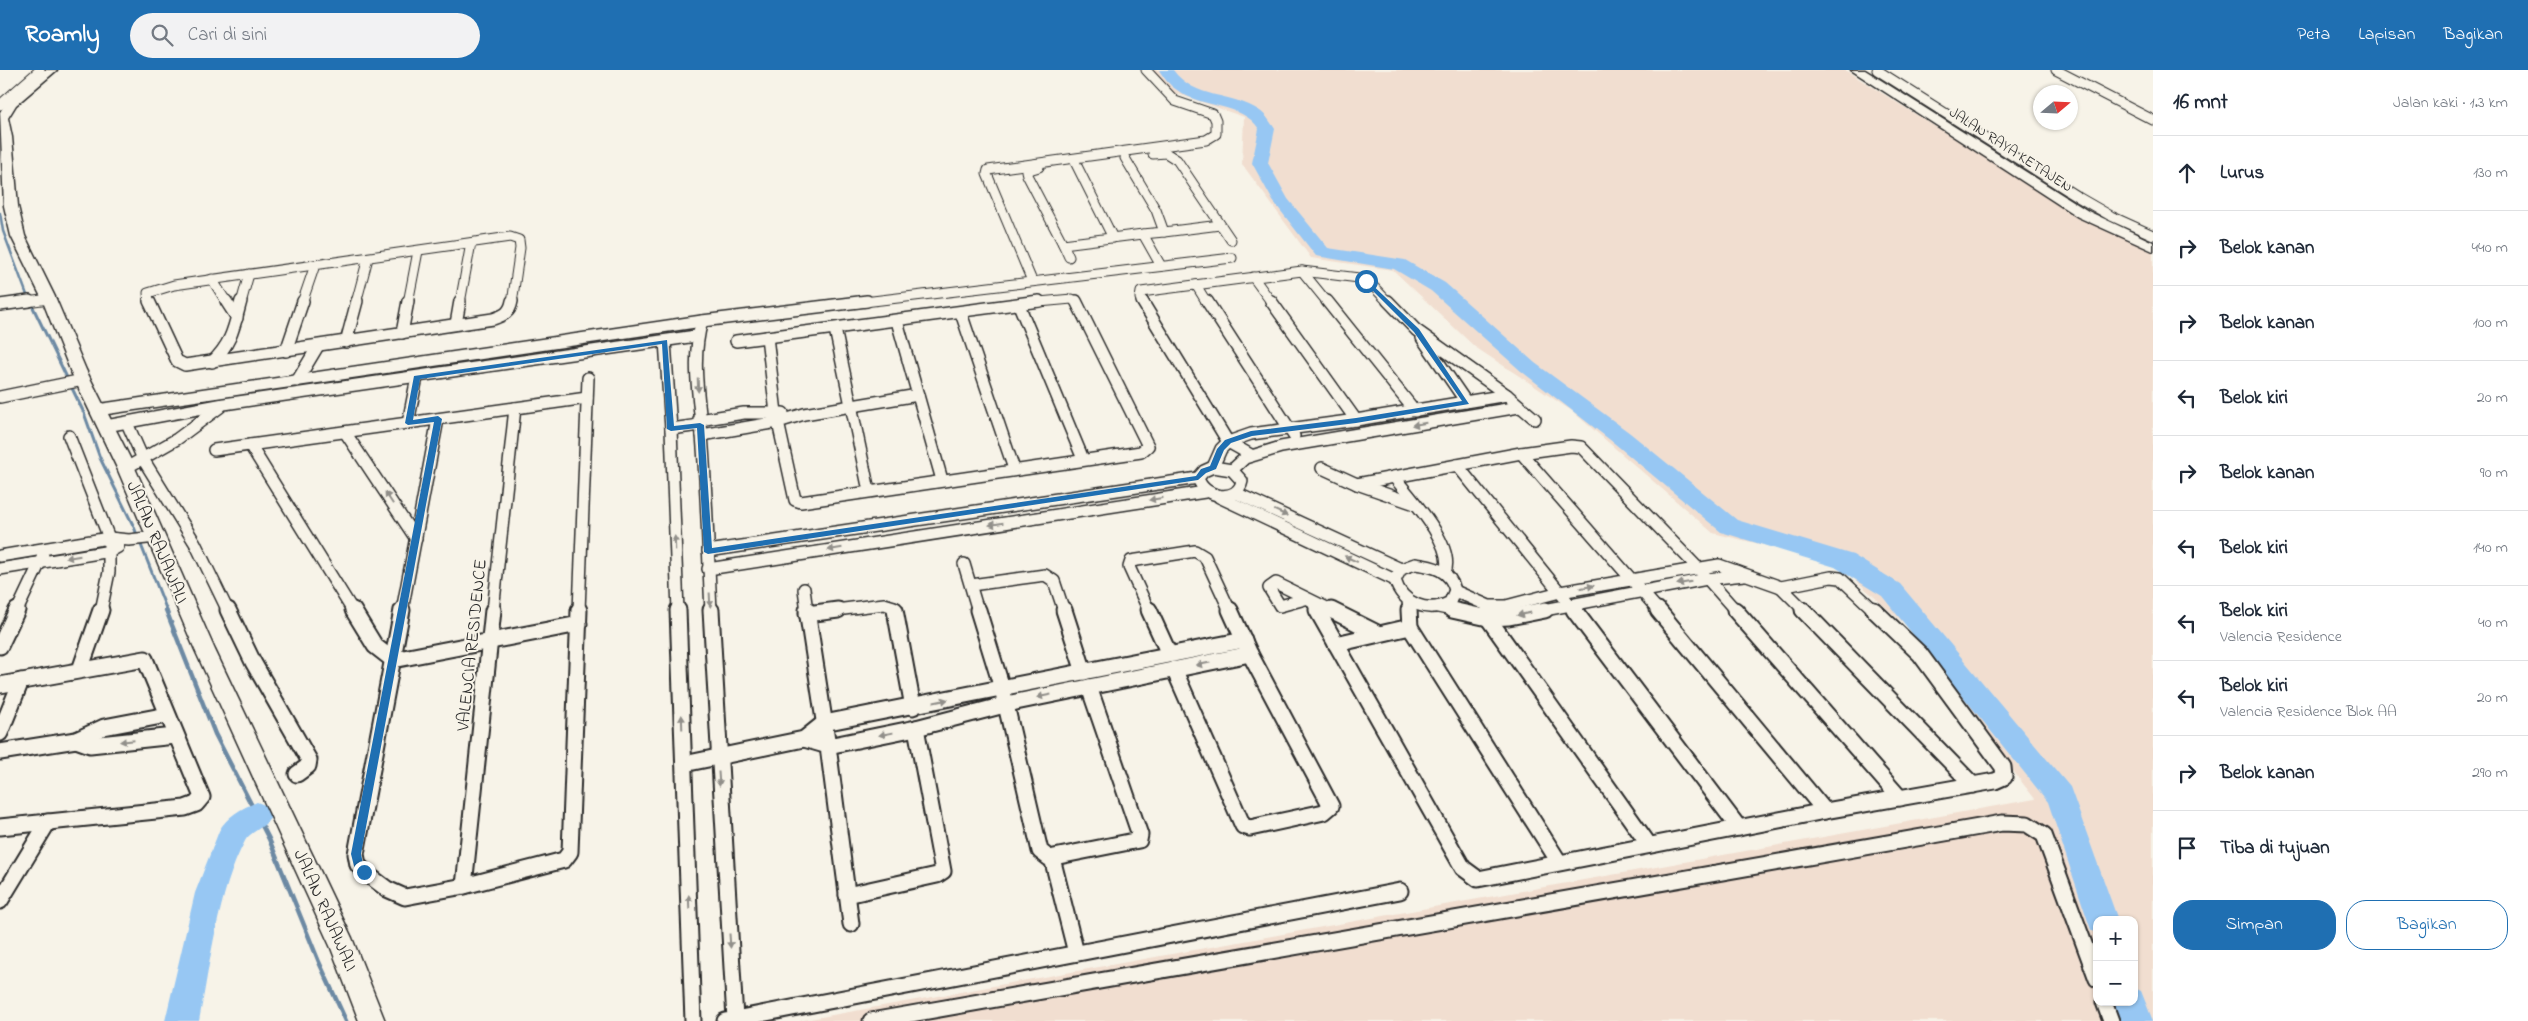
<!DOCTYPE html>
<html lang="id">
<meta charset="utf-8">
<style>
:root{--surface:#fff;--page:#f2f2f3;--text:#1f2937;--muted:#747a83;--line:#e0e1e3;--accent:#1f6fb2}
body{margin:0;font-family:"Indie Flower",sans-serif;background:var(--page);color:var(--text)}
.controls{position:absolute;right:15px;bottom:15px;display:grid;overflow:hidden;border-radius:10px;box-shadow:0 1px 4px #0004}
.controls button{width:45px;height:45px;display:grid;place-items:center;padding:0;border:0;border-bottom:1px solid var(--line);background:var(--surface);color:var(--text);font:25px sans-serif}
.compass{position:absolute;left:2033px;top:15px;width:45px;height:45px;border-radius:50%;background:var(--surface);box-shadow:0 1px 4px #0004;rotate:71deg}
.stop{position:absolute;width:15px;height:15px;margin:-11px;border:4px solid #1f6fb2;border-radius:50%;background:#fff}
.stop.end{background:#1f6fb2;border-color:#fff;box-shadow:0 1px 5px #0008}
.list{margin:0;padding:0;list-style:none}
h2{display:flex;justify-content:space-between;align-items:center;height:65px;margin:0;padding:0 20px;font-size:21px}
h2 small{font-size:16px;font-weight:400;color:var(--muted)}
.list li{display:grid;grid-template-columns:32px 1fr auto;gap:15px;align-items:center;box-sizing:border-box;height:75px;padding:0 20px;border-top:1px solid var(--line)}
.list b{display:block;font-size:19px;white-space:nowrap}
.list p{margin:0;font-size:16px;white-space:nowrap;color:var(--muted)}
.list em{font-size:16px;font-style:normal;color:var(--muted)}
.actions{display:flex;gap:10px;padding:15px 20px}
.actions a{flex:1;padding:11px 0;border:1px solid var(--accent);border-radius:20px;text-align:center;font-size:18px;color:var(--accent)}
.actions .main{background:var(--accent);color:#fff}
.icon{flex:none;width:28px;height:28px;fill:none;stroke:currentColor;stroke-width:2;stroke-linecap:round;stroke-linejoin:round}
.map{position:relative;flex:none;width:2153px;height:951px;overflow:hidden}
header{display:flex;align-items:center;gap:30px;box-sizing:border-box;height:70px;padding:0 25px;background:var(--accent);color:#fff}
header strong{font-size:24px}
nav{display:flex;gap:28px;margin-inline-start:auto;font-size:18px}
.search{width:350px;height:45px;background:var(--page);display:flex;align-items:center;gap:12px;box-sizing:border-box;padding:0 18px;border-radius:28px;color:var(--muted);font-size:19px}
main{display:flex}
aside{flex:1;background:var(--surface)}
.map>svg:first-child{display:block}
.built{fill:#f1ded0;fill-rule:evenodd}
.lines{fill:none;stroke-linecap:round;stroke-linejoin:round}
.stream-far2{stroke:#6c89a3;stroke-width:2.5}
.stream-far1{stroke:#6c89a3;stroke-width:3}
.stream{stroke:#6c89a3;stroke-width:4.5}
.river{fill:#97c7f3;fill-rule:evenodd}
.street-far2-casing{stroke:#2b2b2b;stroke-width:11}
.street-far1-casing{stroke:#2b2b2b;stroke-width:14}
.street-casing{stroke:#2b2b2b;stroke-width:19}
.secondary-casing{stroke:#2b2b2b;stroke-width:3}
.street-far2{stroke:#f7f3e8;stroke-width:9}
.street-far1{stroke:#f7f3e8;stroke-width:11}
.street{stroke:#f7f3e8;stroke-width:15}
.secondary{fill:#f7f3e8;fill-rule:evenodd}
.oneway{fill:#918f8a}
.route{fill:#1f6fb2}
.labels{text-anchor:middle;stroke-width:4;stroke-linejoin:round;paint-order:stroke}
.far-street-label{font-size:15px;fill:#2b2b2b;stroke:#f7f3e8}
.street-label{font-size:18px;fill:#2b2b2b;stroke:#f7f3e8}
</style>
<header>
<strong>Roamly</strong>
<div class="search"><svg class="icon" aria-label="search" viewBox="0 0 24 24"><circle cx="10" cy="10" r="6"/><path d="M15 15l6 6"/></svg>Cari di sini</div>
<nav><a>Peta</a><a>Lapisan</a><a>Bagikan</a></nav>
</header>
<main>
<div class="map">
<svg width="2153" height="951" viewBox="0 0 2153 951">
<rect width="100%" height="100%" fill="#f7f3e8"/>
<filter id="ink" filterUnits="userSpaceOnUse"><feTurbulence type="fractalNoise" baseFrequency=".02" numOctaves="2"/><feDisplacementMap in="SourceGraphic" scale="10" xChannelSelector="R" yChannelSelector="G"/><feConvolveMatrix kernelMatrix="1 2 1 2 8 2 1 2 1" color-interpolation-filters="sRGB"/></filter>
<g filter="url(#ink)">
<path class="built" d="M1147 0H1845L2081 148 2153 182V951H799L2035 729 1934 600 1917 565 1835 492 1713 463 1572 341 1475 277 1393 200 1311 188 1242 94 1244 47 1163 19ZM2097 850H2134V932H2097Z"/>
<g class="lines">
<polyline class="stream-far2" points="0,143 3,161 30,233"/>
<polyline class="stream-far1" points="30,231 84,343 100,388 134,457 167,541"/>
<polyline class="stream" points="166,540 215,664 269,769 319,892 346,951"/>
<g class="river">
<path d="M1159 0H1173C1195 30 1232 22 1260 41 1266 45 1271 53 1275 59L1268 93 1288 129 1328 178 1405 190 1445 213 1535 293 1630 363 1737 450 1853 485 1900 514 2070 717 2118 850H2097V863L2091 860 2048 732 1882 526 1835 497 1721 462 1614 373 1521 301 1431 221 1394 199 1316 186 1273 131 1252 93 1259 59C1242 32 1201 39 1177 20 1169 15 1164 8 1159 0Z"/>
<polygon points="2105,142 2153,163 2153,175 2099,151 2096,147 2099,143"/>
<path d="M257 732 267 736 272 745C265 759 250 761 245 771 218 821 210 895 199 951H165L195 823 219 761C226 747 242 738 257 732Z"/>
<polygon points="2134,918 2141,921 2153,951 2119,951 2113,932 2134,932"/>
</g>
<defs>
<g id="street-far2">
<polyline points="1877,0 2078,127 2111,146 2153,165"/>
<polyline points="2056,0 2153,50"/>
<polyline points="0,35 40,0"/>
<polyline points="1153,84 1166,83 1177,90 1231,170"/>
<polyline points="1125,88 1156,140 1164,162 1143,164"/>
<polyline points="1075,92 1113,168"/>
<polyline points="1039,97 1026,101 1027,105 1063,174"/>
<polyline points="1164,162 1220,155"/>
<polyline points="1069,187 1063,174 1143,164 1161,196"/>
<polyline points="1302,201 1328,233"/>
<polyline points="1253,207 1272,233"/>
<polyline points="212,209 227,233"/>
<polyline points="1032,211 987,104 988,100 1206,70 1216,64 1216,51 1213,44 1175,31 1146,0"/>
<polyline points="1196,215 1207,233"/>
<polyline points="19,233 49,229"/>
<polyline points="149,233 148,223 174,215 510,167 519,170 520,178 512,233"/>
<polyline points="241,233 249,204"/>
<polyline points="302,233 315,195"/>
<polyline points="356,233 368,188"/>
<polyline points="408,233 418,181"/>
<polyline points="460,233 471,173"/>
<polyline points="856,233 1232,188"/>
<polyline points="1028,233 1072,229 1077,233"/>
<polyline points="1143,233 1140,228 1141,222 1302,201 1359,208 1372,215 1389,233"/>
</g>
<g id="street-far1">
<path d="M149 231 177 291 185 295 493 249C504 245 510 243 512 231"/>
<polyline points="226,231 237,248"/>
<polyline points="1142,231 1228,372 1251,385"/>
<polyline points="1207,231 1294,366"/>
<polyline points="1271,231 1356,350"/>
<polyline points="1327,231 1415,341"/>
<polyline points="1388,231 1416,260 1507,325 1535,349"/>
<polyline points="0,235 29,231"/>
<polyline points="1019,235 1083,389"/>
<polyline points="961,243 1014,399"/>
<path d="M702 251C691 289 699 326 702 365 707 424 708 483 711 541"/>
<polyline points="897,251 942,410"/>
<polyline points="456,254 460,231"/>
<polyline points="835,259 869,421"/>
<polyline points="402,263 408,231"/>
<polyline points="767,267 776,343 795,430 801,432 1141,382 1148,376 1076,231"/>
<polyline points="767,267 1039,231"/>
<polyline points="1422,268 1466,332"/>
<polyline points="665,271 671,359 678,541"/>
<polyline points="736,271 767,267"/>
<polyline points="346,272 357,231"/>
<polyline points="286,281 303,231"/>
<path d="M212 292C232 273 234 257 241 231"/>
<polyline points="297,311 318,276"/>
<polyline points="0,327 83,310"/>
<polyline points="97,340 702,251 867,231"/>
<polyline points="699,350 744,343 783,343"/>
<polyline points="127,353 143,389 195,473 228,541"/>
<polyline points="408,353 417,307"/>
<polyline points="106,356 224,334 696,266"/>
<polyline points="671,359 700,355"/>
<polyline points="345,362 416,469"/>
<polyline points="702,365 778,352 804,344 918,325"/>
<polyline points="69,366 109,468 109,502 101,541"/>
<polyline points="250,375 353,541"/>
<polyline points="214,380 587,328"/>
<polyline points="1521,383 1659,541"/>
<polyline points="1457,395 1575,541"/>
<polyline points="1213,397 1221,379 1228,372 1251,364 1356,350 1507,325"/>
<path d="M1213 397 1232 400 1242 411C1238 433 1204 429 1198 408L1204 401Z"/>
<polyline points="126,398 177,369 220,337"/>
<polyline points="1322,398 1357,414 1415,434"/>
<polyline points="1232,400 1245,388 1281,377 1519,337"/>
<path d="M1394 407C1410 427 1456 476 1445 502"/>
<polyline points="1357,414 1521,383 1571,376 1581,377 1697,497 1736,541"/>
<polyline points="1236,423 1401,499"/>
<polyline points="1219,427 1395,510"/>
<polyline points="708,481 1198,408"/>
<polyline points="0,486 109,468 129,470 156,467"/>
<polyline points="964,494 978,541"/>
<path d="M1415 494C1433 496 1450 500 1455 520L1450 532C1428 544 1402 534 1395 510L1401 499Z"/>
<polyline points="0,499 111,481 118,477"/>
<polyline points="708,499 1205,422"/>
<polyline points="971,515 1045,505 1054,511 1064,541"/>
<polyline points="1781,517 1805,541"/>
<polyline points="804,519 807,541"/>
<polyline points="1455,521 1489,536 1506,536 1560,522 1719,495 1781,517 1831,507 1840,508 1875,541"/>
<polyline points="1305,529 1280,536 1269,518 1276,513 1333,541"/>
<polyline points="1408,530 1409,541"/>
<polyline points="1313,533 1318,541"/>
<polyline points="1438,537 1457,541"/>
<polyline points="17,541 43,486"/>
<polyline points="402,541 438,349"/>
<polyline points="493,541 515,338"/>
<polyline points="579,541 588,308"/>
<polyline points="828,541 884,534 894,537 895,541"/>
<polyline points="1149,541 1129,497 1131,491 1195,481 1205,487 1230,541"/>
<polyline points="1539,541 1707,509 1744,505"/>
</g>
<g id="street">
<polyline points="228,540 253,592 309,690 308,696 297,704"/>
<polyline points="353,540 375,576 393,590 579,554"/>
<polyline points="402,540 356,784 358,795 367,804 387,819 405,827 464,816 564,790 570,782 579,540"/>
<polyline points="678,540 693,951"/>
<polyline points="711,540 735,949 725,951"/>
<polyline points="807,540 828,676 851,854"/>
<polyline points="895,540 913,637"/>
<polyline points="978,540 1002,618 1040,781 1049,788 1139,770 1140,765 1089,617"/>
<polyline points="1064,540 1084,602"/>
<polyline points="1149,540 1169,584"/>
<polyline points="1317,540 1463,798 1478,809 1825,741 1995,711 2004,707 2003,697 1920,584 1874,540"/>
<polyline points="1331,540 1379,564"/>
<polyline points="1452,540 1488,548 1509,547 1545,540"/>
<polyline points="1574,540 1739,758"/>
<polyline points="1658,540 1825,741"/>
<polyline points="1735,540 1900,728"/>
<polyline points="1803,540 1973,715"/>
<polyline points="1488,543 1488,548 1649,775"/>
<polyline points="807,544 838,540"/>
<polyline points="1410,557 1559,792"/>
<polyline points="1336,574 1410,557 1409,540"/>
<polyline points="0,576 17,540"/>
<polyline points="1174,599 1243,756 1250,758 1324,742 1331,736 1250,584 1230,540"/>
<polyline points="80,600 101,540"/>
<polyline points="0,615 145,589 202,727 196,734 185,738 0,757"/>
<polyline points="0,663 21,611"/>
<polyline points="804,669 828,676 916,658 1016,632 1250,584"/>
<polyline points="76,670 90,675 175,666"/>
<polyline points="0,682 76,670 104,657 167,645"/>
<polyline points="684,694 804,669 824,653 1244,570"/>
<polyline points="1052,788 1076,883"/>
<polyline points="464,816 493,540"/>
<polyline points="847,825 937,805 943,801 916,658"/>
<polyline points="0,831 48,752"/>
<polyline points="2104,932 2111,951"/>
<polyline points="735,949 1400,821"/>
<polyline points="871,951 2002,753 2027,754 2044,765 2097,909"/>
</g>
<g id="secondary">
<polygon points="44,0 57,0 16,35 8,48 12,67 18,136 25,166 56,229 86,300 135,398 215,580 352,868 385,951 359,951 331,878 195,580 117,398 70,300 42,229 11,166 4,136 0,42 8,31"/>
<polygon points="1851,0 1865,0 2088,141 2153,172 2153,181 2078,147"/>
</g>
</defs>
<use href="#street-far2" class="street-far2-casing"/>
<use href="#street-far1" class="street-far1-casing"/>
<use href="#street" class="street-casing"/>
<use href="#secondary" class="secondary-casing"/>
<use href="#street-far2" class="street-far2"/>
<use href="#street-far1" class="street-far1"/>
<use href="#street" class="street"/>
<use href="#secondary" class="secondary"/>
</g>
<defs><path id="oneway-solid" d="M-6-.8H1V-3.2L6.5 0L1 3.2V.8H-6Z" transform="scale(1.25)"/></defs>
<g class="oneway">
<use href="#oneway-solid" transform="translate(698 315) rotate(88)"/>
<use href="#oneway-solid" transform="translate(1419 354) rotate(170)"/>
<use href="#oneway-solid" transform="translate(389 428) rotate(-123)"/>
<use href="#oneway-solid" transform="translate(1156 429) rotate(171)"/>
<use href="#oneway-solid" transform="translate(1281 443) rotate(25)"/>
<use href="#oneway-solid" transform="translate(996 454) rotate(171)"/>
<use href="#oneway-solid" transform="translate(675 473) rotate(-92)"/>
<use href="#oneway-solid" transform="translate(835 479) rotate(171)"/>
<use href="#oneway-solid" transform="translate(73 487) rotate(171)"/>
<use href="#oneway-solid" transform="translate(1351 489) rotate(-155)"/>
<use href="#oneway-solid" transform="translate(1684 513) rotate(170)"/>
<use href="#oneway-solid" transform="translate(1587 517) rotate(-10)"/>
<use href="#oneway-solid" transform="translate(710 530) rotate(87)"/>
<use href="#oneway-solid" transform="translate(1524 544) rotate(169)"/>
<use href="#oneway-solid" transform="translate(1203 594) rotate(168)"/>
<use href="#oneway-solid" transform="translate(1044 626) rotate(169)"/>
<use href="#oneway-solid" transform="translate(941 631) rotate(-12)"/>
<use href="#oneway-solid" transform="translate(682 652) rotate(-92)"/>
<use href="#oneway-solid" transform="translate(886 664) rotate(169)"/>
<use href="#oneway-solid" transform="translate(127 671) rotate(174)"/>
<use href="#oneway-solid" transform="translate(719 709) rotate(86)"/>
<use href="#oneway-solid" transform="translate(689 832) rotate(-92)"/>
<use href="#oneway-solid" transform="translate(730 871) rotate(86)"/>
</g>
</g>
<polygon class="route" points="1366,209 1419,259 1469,334 1356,353 1252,366 1231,373 1224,380 1216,399 1206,403 1198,410 708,484 704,482 697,358 671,361 667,359 662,274 420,309 413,350 438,346 442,349 361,784 363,794 369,802 364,806 355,800 351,784 434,352 408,355 405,353 414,306 667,270 674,356 700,353 704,355 712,478 1196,406 1201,399 1210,396 1217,379 1225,370 1251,361 1356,348 1462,331 1414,262 1364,212"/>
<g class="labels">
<g class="far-street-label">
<text transform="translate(2011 79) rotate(33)" y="5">JALAN RAYA KETAJEN</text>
</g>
<g class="street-label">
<text transform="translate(158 472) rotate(67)" y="6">JALAN RAJAWALI</text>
<text transform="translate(471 575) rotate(-84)" y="6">VALENCIA RESIDENCE</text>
<text transform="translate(326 840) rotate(66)" y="6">JALAN RAJAWALI</text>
</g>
</g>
</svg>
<div class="controls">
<button>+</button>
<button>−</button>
</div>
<svg class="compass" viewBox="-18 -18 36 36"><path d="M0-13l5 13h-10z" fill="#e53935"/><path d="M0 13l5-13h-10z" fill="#747a83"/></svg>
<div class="stop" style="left:1366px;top:211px"></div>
<div class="stop end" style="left:364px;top:802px"></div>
</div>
<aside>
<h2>16 mnt<small>Jalan kaki · 1.3 km</small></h2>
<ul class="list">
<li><svg class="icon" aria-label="ahead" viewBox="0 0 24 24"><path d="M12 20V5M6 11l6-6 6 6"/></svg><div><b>Lurus</b></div><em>130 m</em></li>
<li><svg class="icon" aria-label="right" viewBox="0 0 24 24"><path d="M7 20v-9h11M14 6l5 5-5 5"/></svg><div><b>Belok kanan</b></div><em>440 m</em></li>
<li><svg class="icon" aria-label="right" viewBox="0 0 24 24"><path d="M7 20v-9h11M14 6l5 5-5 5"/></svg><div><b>Belok kanan</b></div><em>100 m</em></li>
<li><svg class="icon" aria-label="left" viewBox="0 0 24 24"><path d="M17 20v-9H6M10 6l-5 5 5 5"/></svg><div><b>Belok kiri</b></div><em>20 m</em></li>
<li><svg class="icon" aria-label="right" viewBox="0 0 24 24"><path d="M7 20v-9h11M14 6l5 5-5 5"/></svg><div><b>Belok kanan</b></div><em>90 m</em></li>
<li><svg class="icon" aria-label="left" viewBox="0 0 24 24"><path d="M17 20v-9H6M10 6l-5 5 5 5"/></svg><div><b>Belok kiri</b></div><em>140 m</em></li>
<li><svg class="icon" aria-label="left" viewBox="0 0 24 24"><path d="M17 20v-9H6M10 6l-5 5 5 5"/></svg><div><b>Belok kiri</b><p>Valencia Residence</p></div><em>40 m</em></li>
<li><svg class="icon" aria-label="left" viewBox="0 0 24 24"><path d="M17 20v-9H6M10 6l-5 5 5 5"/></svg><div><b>Belok kiri</b><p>Valencia Residence Blok AA</p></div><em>20 m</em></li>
<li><svg class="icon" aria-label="right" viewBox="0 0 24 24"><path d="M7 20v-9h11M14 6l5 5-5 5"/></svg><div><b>Belok kanan</b></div><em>290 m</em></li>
<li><svg class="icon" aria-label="arrive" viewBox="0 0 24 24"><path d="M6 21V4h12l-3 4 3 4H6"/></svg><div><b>Tiba di tujuan</b></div></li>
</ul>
<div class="actions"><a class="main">Simpan</a><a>Bagikan</a></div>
</aside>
</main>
